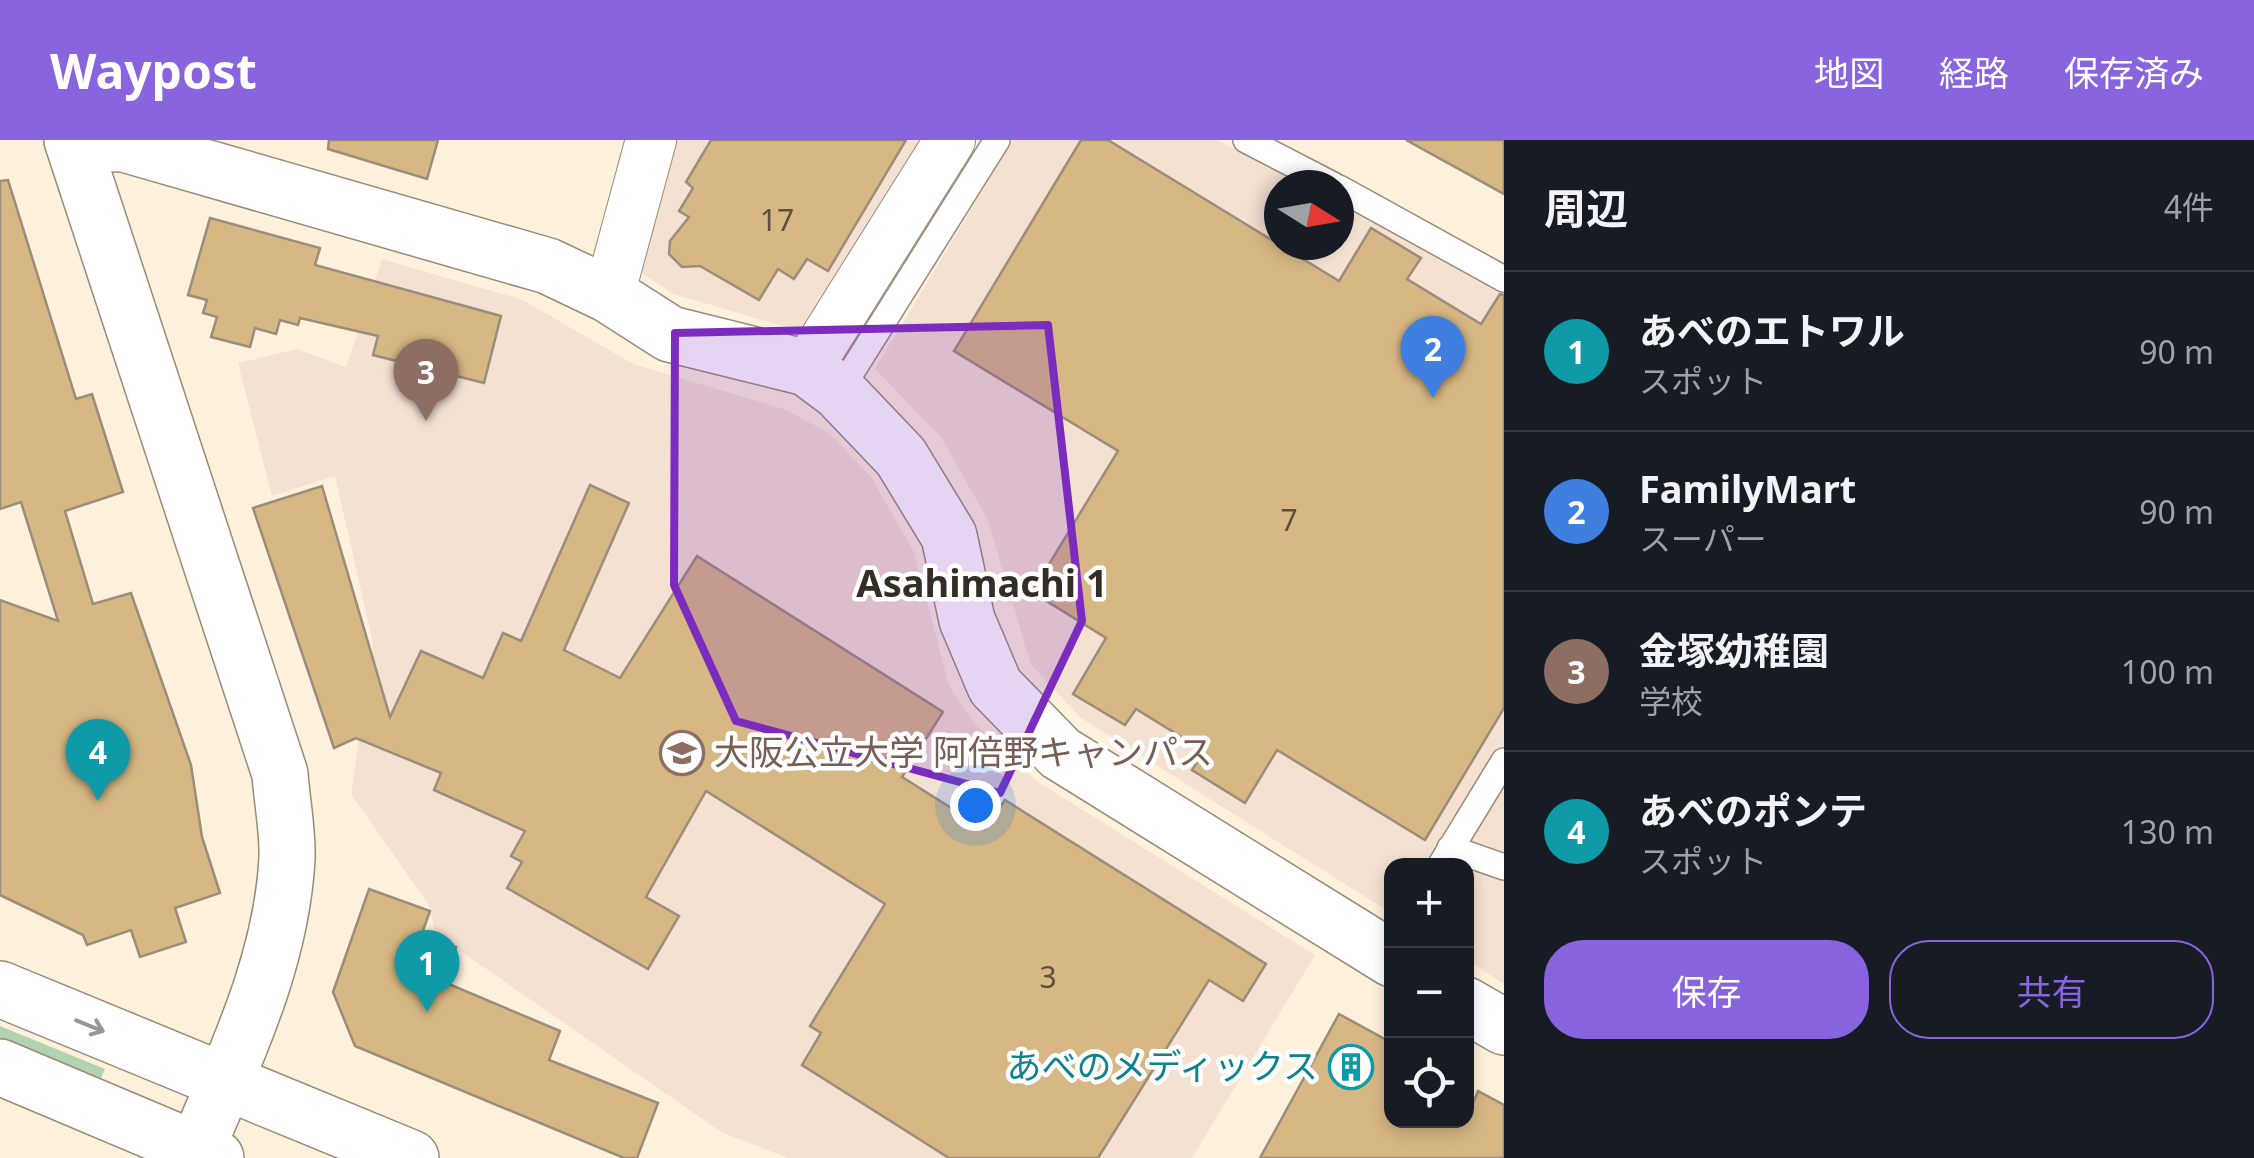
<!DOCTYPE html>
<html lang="ja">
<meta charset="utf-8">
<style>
:root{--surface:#171b24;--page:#242831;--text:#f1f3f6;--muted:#9ea1a6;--line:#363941;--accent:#8864df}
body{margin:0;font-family:"Noto Sans","Noto Sans JP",sans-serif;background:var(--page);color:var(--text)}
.controls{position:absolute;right:30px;bottom:30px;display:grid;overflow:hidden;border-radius:20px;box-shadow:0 5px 15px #0003}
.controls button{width:90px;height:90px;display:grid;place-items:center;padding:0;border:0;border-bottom:2px solid var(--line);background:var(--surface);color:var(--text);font:50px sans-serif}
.compass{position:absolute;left:1264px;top:30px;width:90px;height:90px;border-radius:50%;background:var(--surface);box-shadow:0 5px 15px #0003;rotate:101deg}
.you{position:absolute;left:975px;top:665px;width:35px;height:35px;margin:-25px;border:8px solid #fff;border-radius:50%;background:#1a73e8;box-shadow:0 0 0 15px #1a73e833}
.badge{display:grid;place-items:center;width:65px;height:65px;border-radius:50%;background:var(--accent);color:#fff;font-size:32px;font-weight:700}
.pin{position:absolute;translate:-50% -82px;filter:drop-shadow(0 2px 5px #0008)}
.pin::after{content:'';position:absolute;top:52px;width:35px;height:30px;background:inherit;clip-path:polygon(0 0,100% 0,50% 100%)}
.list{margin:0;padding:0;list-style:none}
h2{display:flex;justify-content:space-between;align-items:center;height:130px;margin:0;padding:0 40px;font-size:42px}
h2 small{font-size:32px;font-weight:400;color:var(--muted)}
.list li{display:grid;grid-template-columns:65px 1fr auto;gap:30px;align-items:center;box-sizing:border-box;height:160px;padding:0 40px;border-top:2px solid var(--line)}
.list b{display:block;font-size:38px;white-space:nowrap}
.list p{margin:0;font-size:32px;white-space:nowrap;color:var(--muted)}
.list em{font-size:32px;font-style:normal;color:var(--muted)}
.actions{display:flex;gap:20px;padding:30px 40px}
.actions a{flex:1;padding:22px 0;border:2px solid var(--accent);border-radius:40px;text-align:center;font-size:35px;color:var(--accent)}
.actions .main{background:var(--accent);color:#fff}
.icon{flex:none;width:55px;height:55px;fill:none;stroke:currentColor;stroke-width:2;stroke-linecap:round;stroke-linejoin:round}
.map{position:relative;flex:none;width:1504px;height:1018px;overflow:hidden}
header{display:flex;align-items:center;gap:60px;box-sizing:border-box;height:140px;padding:0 50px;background:var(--accent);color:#fff}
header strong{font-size:48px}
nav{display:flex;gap:55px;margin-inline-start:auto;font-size:35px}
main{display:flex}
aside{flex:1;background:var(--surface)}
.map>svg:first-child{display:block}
.education{fill:#f4e1d2}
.green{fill:#b0d4b1}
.building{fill:#d7b784;stroke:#9a8d7a;stroke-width:2.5}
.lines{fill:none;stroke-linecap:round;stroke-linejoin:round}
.service-casing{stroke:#978b78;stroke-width:28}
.minor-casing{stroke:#978b78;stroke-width:52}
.tertiary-casing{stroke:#978b78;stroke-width:58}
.service{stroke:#fff;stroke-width:25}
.minor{stroke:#fff;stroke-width:50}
.tertiary{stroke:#fff;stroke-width:55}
.oneway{stroke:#989692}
.marked{fill:#7b2cbf;fill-opacity:0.2;stroke:#7b2cbf;stroke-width:8;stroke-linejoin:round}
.labels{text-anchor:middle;stroke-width:9;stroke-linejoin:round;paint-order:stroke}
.number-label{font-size:30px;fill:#5b503e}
.education-label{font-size:35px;fill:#785e54;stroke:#fff;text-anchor:start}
.culture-label{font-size:35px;fill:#0d838f;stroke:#fff;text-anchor:end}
.neighbourhood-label{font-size:38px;font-weight:bold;fill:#322e26;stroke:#fff}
</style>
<header>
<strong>Waypost</strong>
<nav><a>地図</a><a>経路</a><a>保存済み</a></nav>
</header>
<main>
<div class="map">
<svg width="1504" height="1018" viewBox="0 0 1504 1018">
<rect width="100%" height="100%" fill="#fef1dc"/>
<g class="education">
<polygon points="667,0 934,0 818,183 797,190 673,154 634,128"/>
<polygon points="1013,0 1217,0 1307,45 1279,45 1279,105 1339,105 1339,61 1504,152 1504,844 1467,820 1466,726 1392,726 1391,773 1081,578 1031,525 988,380 941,297 875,229"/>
<polygon points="382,119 523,160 633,224 784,269 829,293 871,337 914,412 949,546 976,585 1038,642 1315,815 1192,1018 788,1018 721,992 436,794 428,764 351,654 373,503 335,336 272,356 238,223 297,209 346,227"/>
</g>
<polygon class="green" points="0,886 105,929 99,942 0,901"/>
<g class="building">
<polygon points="329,0 438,0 427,39 328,9"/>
<polygon points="711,0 906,0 828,131 807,119 794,139 778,129 759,160 700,126 682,127 669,114 670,101 689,77 679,71 693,48 686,42"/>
<polygon points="1081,0 1108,0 1339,141 1371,88 1421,118 1407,139 1481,184 1500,154 1504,155 1504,568 1425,700 1277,610 1245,663 1192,630 1204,611 1136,569 1125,585 1073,554 1106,498 1032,452 1118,311 954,211"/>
<polygon points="1406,0 1504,0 1504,54"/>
<polygon points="8,40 76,259 92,254 123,352 65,371 93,464 131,453 191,625 202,697 220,753 175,768 186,802 140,817 131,790 87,805 83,795 0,755 0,460 58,481 21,362 0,369 0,41"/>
<polygon points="210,78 320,108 315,125 501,176 484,243 373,215 378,196 300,178 298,185 280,180 276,194 255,188 250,207 211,197 217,177 203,173 207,160 188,155"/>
<polygon points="590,345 629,363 564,510 620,538 697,416 943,572 902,637 985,689 1005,660 1266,824 1243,861 1209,840 1098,1018 949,1018 802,925 821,893 810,886 885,764 706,651 646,757 679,776 648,829 507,748 522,722 511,716 525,691 434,650 441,633 356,598 334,608 253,368 322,346 390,577 421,511 483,538 503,493 521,501"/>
<polygon points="369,749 430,771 421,796 456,807 444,842 560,891 549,920 658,963 637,1018 624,1018 355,906 333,852"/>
<polygon points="1339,874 1392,903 1392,980 1466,980 1478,951 1504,965 1504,1018 1260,1018"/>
</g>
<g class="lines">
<defs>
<g id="service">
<polyline points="1246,0 1333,45"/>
<polyline points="1339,48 1504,139"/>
<polyline points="839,252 997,0"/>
<polyline points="1450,708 1504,727"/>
<polyline points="1440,726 1504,621"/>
</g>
<g id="minor">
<polyline points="609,155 651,0"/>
<polyline points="807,228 950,0"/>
</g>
<g id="tertiary">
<path d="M72 0 280 634C282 662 288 691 287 719 281 826 233 920 193 1018"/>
<polyline points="73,3 124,4 548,126 609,155 670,194 807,228 839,252 901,317 949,396 967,480 995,546 1060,613 1392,819"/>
<polyline points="0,849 411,1018"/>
<polyline points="1466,865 1504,887"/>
<polyline points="0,927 216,1018"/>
</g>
</defs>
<use href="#service" class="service-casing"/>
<use href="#minor" class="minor-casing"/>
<use href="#tertiary" class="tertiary-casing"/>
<use href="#service" class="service"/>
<use href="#minor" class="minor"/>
<use href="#tertiary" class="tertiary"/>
</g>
<defs><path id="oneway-shaft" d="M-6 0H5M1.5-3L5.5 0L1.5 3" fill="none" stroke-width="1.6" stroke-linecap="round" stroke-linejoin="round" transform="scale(2.5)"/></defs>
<use class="oneway" href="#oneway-shaft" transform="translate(90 886) rotate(22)"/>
<path class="marked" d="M1048 185 1082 481 1000 653 736 581 674 445 675 193Z"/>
<defs>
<symbol id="university-ring" viewBox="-11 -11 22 22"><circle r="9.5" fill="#fff" stroke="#8d6e63" stroke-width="1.5"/><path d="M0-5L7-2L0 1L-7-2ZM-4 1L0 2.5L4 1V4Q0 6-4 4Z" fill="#8d6e63"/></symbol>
<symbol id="building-ring" viewBox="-11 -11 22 22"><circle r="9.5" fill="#fff" stroke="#0f9aa8" stroke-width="1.5"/><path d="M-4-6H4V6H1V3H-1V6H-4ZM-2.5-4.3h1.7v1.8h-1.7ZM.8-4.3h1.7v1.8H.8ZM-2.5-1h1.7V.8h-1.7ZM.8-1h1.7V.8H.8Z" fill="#0f9aa8"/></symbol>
</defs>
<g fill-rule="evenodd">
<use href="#university-ring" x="657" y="588" width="50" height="50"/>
<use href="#building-ring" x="1326" y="902" width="50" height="50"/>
</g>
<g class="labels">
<g class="number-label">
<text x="777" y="91">17</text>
<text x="1289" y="391">7</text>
<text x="1048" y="848">3</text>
</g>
<g class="education-label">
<text x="714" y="625">大阪公立大学 阿倍野キャンパス</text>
</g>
<g class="culture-label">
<text x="1318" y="939">あべのメディックス</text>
</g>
<g class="neighbourhood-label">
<text x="982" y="457">Asahimachi 1</text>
</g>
</g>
</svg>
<div class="controls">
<button>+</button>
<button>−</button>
<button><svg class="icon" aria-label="locate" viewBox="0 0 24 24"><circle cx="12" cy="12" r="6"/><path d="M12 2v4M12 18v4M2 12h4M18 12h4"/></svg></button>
</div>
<svg class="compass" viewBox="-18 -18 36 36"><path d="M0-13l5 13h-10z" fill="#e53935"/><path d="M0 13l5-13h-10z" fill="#9ea1a6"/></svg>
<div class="you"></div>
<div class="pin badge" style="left:427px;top:872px;background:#0f9aa8">1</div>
<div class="pin badge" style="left:1433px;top:258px;background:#3f7fe0">2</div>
<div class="pin badge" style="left:426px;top:281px;background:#8d6e63">3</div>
<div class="pin badge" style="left:98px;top:661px;background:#0f9aa8">4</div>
</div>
<aside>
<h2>周辺<small>4件</small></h2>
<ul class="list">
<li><span class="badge" style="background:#0f9aa8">1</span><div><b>あべのエトワル</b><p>スポット</p></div><em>90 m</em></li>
<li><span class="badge" style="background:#3f7fe0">2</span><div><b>FamilyMart</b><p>スーパー</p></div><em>90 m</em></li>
<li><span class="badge" style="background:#8d6e63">3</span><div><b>金塚幼稚園</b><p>学校</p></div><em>100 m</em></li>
<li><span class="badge" style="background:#0f9aa8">4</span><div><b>あべのポンテ</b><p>スポット</p></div><em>130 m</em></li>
</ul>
<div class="actions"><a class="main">保存</a><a>共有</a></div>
</aside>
</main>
